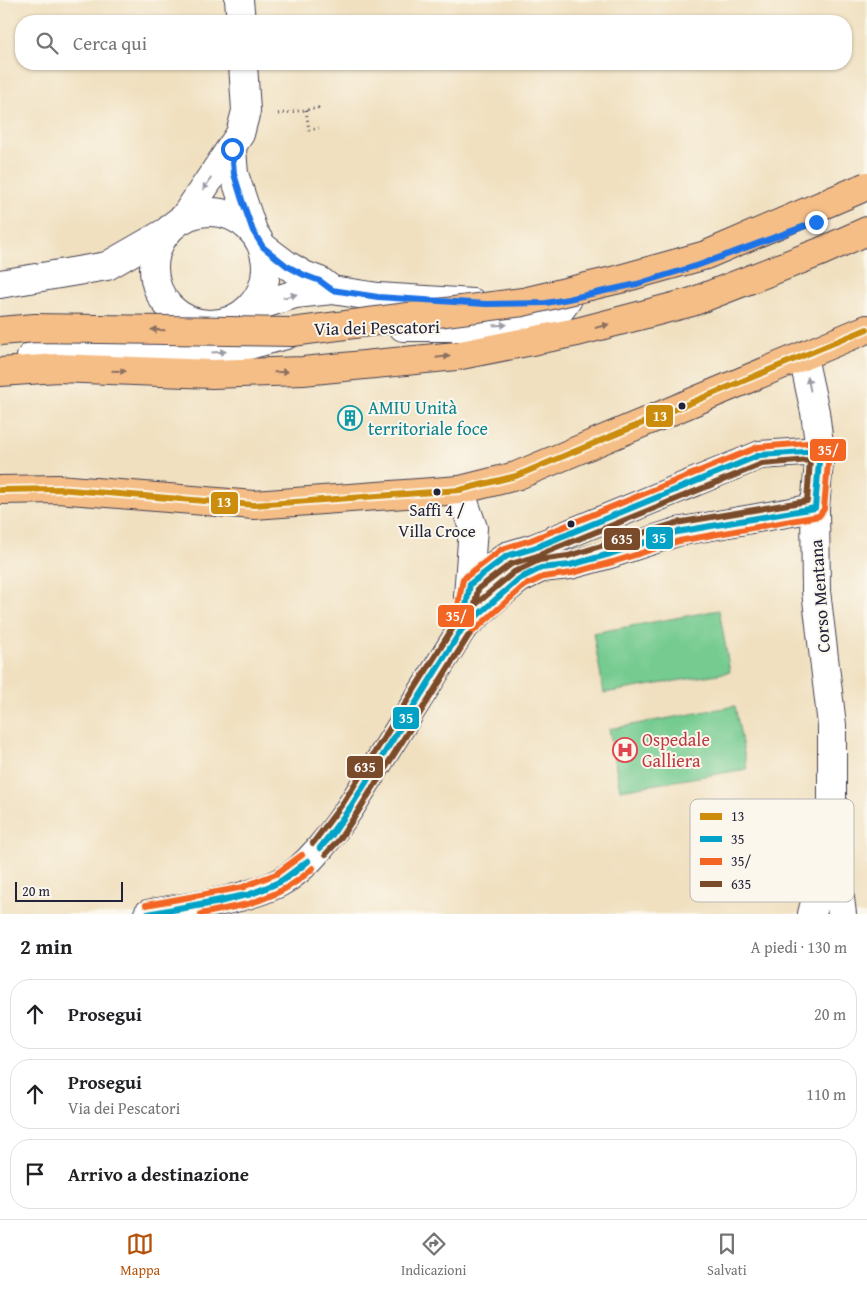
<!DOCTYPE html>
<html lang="it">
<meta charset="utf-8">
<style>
:root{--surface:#fff;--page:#f2f2f2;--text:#202124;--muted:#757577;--line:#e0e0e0;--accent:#b45309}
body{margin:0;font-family:"Gentium Book Plus",serif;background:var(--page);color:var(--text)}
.scale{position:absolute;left:15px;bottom:12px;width:108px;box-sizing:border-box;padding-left:5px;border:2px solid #22223b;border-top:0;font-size:14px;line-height:18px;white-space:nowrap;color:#22223b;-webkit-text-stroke:4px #fbf7ec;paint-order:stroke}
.stop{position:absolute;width:15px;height:15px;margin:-11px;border:4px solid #1a73e8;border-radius:50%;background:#fff}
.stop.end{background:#1a73e8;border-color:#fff;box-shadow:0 1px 5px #0008}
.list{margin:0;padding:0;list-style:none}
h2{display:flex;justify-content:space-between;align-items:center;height:65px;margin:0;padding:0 20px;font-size:21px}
h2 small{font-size:16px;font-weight:400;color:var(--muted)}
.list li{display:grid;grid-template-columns:32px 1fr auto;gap:15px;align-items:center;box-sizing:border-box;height:70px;margin:0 10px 10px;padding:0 10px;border:1px solid var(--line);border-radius:20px}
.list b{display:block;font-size:19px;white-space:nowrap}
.list p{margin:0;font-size:16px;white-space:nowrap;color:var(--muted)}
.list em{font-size:16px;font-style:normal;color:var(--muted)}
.icon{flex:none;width:28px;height:28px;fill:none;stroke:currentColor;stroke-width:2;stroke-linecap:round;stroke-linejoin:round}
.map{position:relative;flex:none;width:867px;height:914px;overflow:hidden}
.search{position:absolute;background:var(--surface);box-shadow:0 1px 4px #0004;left:15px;right:15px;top:15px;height:55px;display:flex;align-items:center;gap:12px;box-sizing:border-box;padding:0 18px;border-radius:20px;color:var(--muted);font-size:19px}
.sheet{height:305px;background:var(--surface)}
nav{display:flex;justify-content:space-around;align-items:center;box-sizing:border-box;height:70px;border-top:1px solid var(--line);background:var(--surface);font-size:14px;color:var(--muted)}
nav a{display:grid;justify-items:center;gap:2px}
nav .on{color:var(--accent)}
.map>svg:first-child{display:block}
.green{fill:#75cb90;stroke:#4c7666}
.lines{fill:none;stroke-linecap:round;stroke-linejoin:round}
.minor-casing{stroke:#413e4f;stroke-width:30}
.major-casing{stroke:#413e4f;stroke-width:30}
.highway-casing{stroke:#413e4f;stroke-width:30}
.path{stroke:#413e4f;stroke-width:3;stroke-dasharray:1 4;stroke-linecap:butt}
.minor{stroke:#fff;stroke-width:28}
.major{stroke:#f6be87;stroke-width:28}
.highway{stroke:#f6be87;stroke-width:28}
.highway-bridge-casing{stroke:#413e4f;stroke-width:30;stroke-linecap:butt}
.highway-bridge{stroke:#f6be87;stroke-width:28}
.bus-1-casing{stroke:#fbf7ec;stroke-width:10}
.bus-2-casing{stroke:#fbf7ec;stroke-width:10}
.bus-3-casing{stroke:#fbf7ec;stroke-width:10}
.bus-4-casing{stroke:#fbf7ec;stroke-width:10}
.bus-1{stroke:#cc8c0c;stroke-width:6}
.bus-2{stroke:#02a2c7;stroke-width:6}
.bus-3{stroke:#f26522;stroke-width:6}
.bus-4{stroke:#7a4b2a;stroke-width:6}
.oneway{fill:#9c9ca7}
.oneway2{fill:#8c7061}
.route{stroke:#1a73e8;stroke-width:6}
.bus-dot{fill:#22223b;stroke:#fbf7ec;stroke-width:2}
.labels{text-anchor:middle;stroke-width:4;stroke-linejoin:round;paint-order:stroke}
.bus-label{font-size:17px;fill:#22223b;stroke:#fbf7ec}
.street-label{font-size:18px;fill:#22223b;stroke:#fbf7ec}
.culture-label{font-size:18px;fill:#0d838f;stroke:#fbf7ec;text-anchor:start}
.health-label{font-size:18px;fill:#be3a42;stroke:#fbf7ec;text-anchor:start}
.key{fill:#fbf7ec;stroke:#bab7b7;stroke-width:1}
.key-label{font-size:14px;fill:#22223b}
.line-badge{stroke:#fbf7ec;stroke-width:2}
.badge-label{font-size:14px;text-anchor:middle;font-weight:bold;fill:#fff}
</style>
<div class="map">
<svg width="867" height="914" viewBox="0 0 867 914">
<rect width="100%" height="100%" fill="#fbf7ec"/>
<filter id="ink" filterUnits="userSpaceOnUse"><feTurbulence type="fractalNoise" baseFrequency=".02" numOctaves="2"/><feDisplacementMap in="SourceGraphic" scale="10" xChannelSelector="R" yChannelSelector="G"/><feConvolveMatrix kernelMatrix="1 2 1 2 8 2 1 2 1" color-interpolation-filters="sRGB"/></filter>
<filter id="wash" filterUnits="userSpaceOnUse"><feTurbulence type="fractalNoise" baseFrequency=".0096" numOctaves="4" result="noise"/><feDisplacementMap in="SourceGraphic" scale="20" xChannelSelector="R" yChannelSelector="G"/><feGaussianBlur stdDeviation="1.12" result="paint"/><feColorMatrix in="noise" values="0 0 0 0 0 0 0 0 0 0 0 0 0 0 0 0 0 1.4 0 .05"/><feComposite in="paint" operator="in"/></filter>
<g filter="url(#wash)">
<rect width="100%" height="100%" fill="#f0e0c0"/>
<g class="green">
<polygon points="719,610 730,672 604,693 593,633"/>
<polygon points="735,706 747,769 620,790 609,729"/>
</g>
</g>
<g filter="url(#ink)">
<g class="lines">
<defs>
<g id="minor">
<polyline points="239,0 241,21"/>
<polyline points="232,149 234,174 253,231"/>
<circle cx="210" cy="268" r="56"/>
<polyline points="183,219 240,134 246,111 243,64"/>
<polyline points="263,247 287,265 304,275 320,281 332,290 378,297 473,303"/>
<polyline points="0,284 107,266 168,231"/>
<polyline points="249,309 295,294 332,290"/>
<path d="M403 327C428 327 538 329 553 317 559 313 564 305 568 299"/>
<polyline points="31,357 135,351 223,352 286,335"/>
<polyline points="803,357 815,412 820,451 815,508 816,591 832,725 832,837 842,914"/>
<polyline points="460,490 473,528 468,596"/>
<polyline points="470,584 507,556 534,548 760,455 820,451"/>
<path d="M148 914C191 906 239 902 279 883 308 868 332 834 350 808L462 629 499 595 519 579 541 568 570 565 610 554 677 532 815 508"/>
<polyline points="812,914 828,851"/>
</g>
<polyline id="major" points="0,490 58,489 254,505 460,490 516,476 867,329"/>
<polyline id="highway" points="0,372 58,368 212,374 303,371 456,356 577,332 692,302 820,252 867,231"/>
</defs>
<use href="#minor" class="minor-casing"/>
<use href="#major" class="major-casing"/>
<use href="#highway" class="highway-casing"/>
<g class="path">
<polyline points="306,110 309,130 319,128"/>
<polyline points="278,114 318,108 318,110"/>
</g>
<use href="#minor" class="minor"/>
<use href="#major" class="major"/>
<use href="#highway" class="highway"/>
<defs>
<polyline id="highway-bridge" points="0,331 35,328 292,332 523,302 620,279 706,255 867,186"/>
</defs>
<use href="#highway-bridge" class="highway-bridge-casing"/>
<use href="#highway-bridge" class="highway-bridge"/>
<defs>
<polyline id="bus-1" points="0,490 58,489 254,505 460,490 516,476 867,329"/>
<g id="bus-2">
<polygon points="820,451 815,508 677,532 610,554 570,565 541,568 519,579 462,629 470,584 507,556 534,548 760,455"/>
<polyline points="350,808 462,629"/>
<polyline points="320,848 350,808"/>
<polyline points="320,848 332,835 350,808"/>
<polygon points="246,895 215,903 148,914"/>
<polyline points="248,895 280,882 308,861"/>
<path d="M248 895C271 887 290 878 308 861"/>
</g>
<g id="bus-3">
<polyline points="343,803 454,626 463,579 502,549 531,540 758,447 820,442 827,446 829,452 824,509 819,516 679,541 613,562 572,573 543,577 524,586 469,635 357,813"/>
<polyline points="245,886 276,874 302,855"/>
<path d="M251 903C275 895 294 886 313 868"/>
<polyline points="146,905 244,887"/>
<polyline points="201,914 248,904"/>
</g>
<g id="bus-4">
<polygon points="810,460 807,501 676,523 568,556 539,560 514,572 475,605 478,589 511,564 537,556 762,464"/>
<polyline points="313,843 343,803 454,626"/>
<polyline points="326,854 339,840 357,813 469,635"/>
</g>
</defs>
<use href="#bus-1" class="bus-1-casing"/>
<use href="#bus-2" class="bus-2-casing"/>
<use href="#bus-3" class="bus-3-casing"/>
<use href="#bus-4" class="bus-4-casing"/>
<use href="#bus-1" class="bus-1"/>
<use href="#bus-2" class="bus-2"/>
<use href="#bus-3" class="bus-3"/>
<use href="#bus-4" class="bus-4"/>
</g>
<defs><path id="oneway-solid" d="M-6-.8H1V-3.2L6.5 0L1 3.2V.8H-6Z" transform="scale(1.25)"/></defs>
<g class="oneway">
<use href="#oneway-solid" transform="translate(207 184) rotate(125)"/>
<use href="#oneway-solid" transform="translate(290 296) rotate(-15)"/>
<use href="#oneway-solid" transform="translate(500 325) rotate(-4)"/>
<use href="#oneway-solid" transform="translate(219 352) rotate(-3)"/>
<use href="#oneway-solid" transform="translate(809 384) rotate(-102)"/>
</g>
<g class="oneway2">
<use href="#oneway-solid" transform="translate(602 326) rotate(-15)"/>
<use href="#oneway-solid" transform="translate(158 330) rotate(-179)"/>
<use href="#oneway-solid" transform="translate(443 357) rotate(-6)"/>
<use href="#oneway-solid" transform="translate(119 371) rotate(2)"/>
<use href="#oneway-solid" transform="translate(281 372) rotate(-2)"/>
</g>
</g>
<g class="lines" filter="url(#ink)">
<polyline class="route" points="232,149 234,174 242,200 253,231 263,247 287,266 304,275 320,281 332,290 378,297 486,304 546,303 568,299 637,284 699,265 816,222"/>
</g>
<defs>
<symbol id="building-ring" viewBox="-11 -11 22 22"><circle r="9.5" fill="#fbf7ec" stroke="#0f9aa8" stroke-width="1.5"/><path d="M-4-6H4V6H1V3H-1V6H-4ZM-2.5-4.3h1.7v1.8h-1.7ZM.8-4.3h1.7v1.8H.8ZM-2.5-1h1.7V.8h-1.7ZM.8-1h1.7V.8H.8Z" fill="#0f9aa8"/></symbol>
<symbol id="hospital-ring" viewBox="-11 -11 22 22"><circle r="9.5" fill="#fbf7ec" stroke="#e0444e" stroke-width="1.5"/><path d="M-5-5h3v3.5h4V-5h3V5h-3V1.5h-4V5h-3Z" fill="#e0444e"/></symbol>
</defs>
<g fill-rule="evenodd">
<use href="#building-ring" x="336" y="404" width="28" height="28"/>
<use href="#hospital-ring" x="611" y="736" width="28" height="28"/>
</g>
<g class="bus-dot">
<circle cx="682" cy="406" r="4.5"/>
<circle cx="437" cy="492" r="4.5"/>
<circle cx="571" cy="524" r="4.5"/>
</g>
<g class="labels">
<g class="bus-label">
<text x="437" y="516">Saffi 4 /<tspan x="437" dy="21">Villa Croce</tspan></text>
</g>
<g class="street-label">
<text transform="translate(377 328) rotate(-1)" y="6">Via dei Pescatori</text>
<text transform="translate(820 596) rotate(-94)" y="6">Corso Mentana</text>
</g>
<g class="culture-label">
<text x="368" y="414">AMIU Unità<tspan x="368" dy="21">territoriale foce</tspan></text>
</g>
<g class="health-label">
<text x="642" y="746">Ospedale<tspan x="642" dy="21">Galliera</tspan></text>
</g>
</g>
<rect x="690" y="799" width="164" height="103" rx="8" class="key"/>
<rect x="700" y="813" width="22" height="7" fill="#cc8c0c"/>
<rect x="700" y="836" width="22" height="6" fill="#02a2c7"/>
<rect x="700" y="858" width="22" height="7" fill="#f26522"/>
<rect x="700" y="881" width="22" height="6" fill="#7a4b2a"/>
<g class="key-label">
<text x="731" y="821">13</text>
<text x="731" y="844">35</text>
<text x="731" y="866">35/</text>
<text x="731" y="889">635</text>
</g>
<g class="line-badge">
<rect x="645" y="404" width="29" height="24" rx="5" fill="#cc8c0c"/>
<rect x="809" y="438" width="38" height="24" rx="5" fill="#f26522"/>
<rect x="210" y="491" width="29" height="24" rx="5" fill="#cc8c0c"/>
<rect x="645" y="526" width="29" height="24" rx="5" fill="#02a2c7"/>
<rect x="603" y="527" width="38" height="24" rx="5" fill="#7a4b2a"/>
<rect x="437" y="604" width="38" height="24" rx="5" fill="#f26522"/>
<rect x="392" y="706" width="28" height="24" rx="5" fill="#02a2c7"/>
<rect x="346" y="755" width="38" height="24" rx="5" fill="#7a4b2a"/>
</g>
<g class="badge-label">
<text x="660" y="421">13</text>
<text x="828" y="455">35/</text>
<text x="224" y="507">13</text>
<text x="659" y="543">35</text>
<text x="622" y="544">635</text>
<text x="456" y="621">35/</text>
<text x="406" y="723">35</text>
<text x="365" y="772">635</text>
</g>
</svg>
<div class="scale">20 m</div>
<div class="stop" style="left:232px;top:149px"></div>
<div class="stop end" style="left:816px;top:222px"></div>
<div class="search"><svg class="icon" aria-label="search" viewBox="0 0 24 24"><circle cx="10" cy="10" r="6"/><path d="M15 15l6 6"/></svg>Cerca qui</div>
</div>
<section class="sheet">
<h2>2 min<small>A piedi · 130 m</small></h2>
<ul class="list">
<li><svg class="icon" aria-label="ahead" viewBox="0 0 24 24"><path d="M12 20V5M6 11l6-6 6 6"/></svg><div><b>Prosegui</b></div><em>20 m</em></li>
<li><svg class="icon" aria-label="ahead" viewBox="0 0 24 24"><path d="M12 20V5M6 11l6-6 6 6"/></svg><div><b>Prosegui</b><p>Via dei Pescatori</p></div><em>110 m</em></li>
<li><svg class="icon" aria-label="arrive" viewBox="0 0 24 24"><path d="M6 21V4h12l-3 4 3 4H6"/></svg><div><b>Arrivo a destinazione</b></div></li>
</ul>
</section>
<nav>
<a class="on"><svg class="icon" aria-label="map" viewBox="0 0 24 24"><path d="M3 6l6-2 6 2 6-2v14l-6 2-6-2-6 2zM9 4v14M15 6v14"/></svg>Mappa</a>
<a><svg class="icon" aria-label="directions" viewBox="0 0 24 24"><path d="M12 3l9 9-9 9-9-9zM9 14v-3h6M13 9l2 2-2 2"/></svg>Indicazioni</a>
<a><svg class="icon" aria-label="saved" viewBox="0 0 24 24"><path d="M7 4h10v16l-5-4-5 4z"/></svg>Salvati</a>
</nav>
